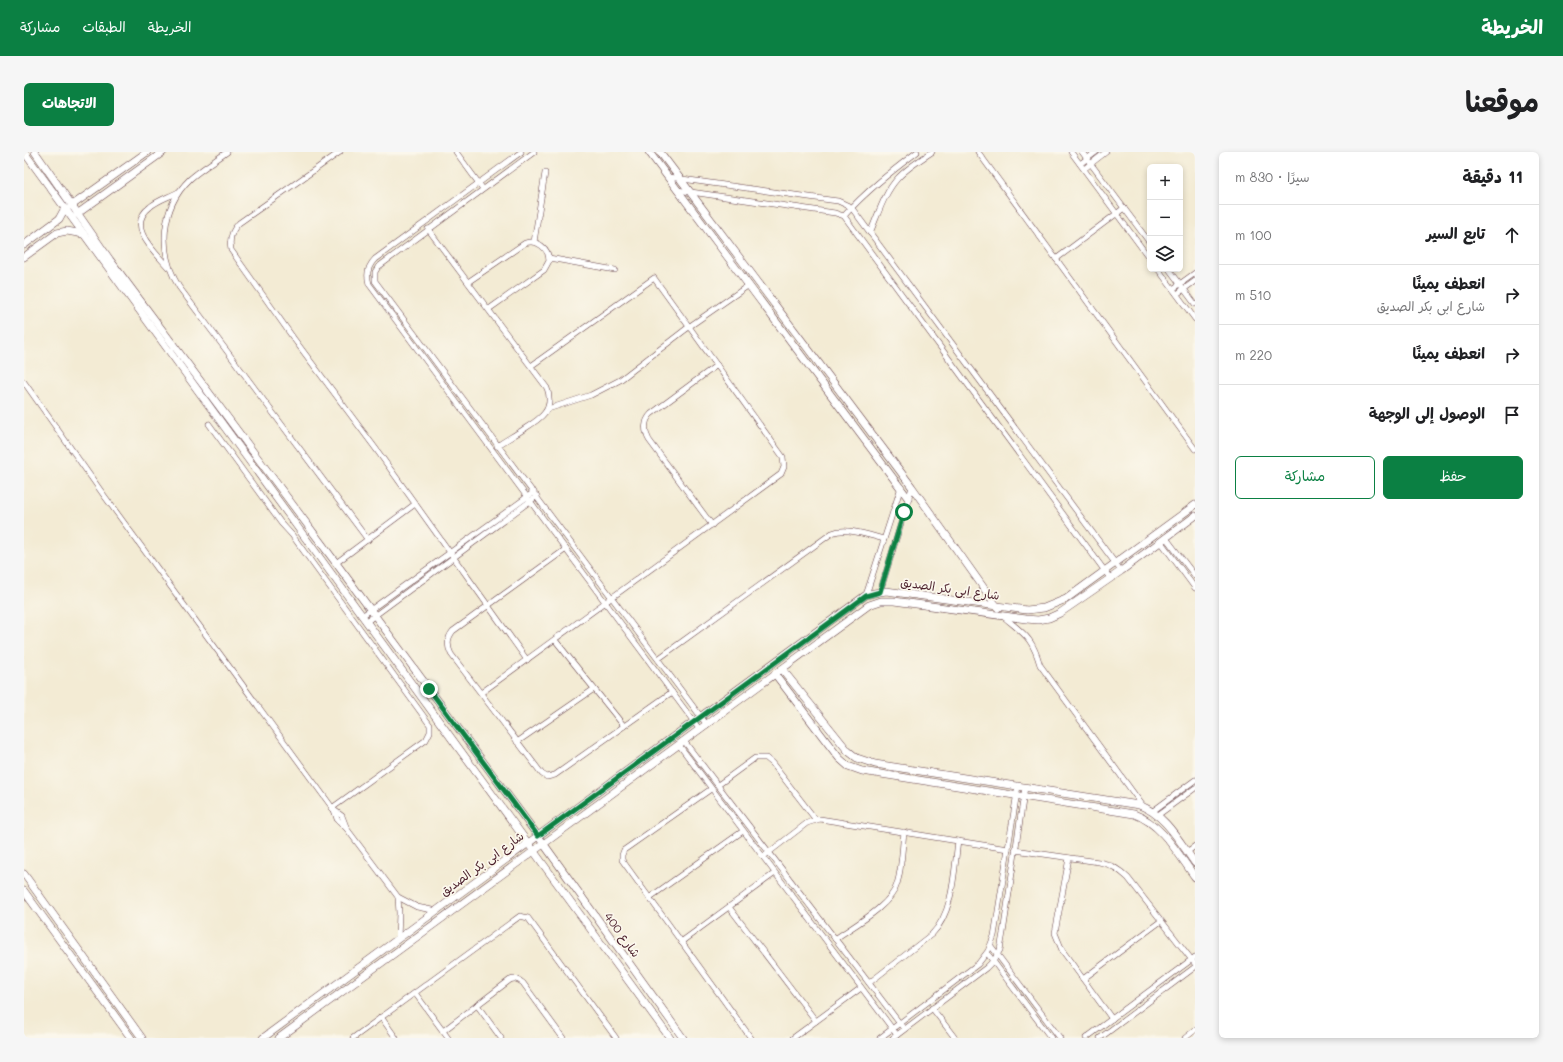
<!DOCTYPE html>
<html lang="ar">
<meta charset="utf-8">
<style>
:root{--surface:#fff;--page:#f6f6f6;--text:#202124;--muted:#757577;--line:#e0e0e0;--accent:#0b8043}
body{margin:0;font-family:Mali,"Playpen Sans Arabic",sans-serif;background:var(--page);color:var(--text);direction:rtl}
.controls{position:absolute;right:12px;top:12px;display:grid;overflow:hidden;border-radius:6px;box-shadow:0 2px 6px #0003}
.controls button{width:36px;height:36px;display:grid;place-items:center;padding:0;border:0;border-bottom:1px solid var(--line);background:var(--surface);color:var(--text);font:20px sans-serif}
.stop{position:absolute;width:12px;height:12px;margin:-9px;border:3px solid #0b8043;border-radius:50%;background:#fff}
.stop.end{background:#0b8043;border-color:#fff;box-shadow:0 1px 4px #0008}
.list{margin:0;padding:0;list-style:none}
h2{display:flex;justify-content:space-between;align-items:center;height:52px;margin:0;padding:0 16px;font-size:17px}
h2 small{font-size:13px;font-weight:400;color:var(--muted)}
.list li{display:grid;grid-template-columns:26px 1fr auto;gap:12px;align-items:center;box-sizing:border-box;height:60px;padding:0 16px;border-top:1px solid var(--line)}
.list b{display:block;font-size:15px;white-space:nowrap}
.list p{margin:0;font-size:13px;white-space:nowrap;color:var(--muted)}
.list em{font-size:13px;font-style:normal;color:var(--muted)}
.actions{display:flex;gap:8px;padding:12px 16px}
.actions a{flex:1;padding:9px 0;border:1px solid var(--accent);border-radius:6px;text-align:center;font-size:14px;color:var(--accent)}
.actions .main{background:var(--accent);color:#fff}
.icon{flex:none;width:22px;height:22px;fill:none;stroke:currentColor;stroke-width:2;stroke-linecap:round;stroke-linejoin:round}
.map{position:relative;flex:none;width:1171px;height:886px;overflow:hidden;direction:ltr;border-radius:6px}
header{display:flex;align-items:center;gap:24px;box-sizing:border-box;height:56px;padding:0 20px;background:var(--accent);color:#fff}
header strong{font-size:19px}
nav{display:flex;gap:22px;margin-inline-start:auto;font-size:14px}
.intro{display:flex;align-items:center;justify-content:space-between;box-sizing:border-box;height:96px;padding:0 24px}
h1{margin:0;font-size:28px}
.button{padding:10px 18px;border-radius:6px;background:var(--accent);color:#fff;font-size:14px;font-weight:700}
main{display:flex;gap:24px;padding:0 24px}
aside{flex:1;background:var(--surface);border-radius:6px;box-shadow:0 2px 6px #0003}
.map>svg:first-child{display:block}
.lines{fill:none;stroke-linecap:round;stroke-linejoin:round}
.street-casing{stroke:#633e44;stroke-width:6}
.secondary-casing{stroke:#633e44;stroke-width:8}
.street{stroke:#fff;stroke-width:5}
.secondary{stroke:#fff;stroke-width:7}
.route{stroke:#0b8043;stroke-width:5}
.labels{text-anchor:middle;stroke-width:3.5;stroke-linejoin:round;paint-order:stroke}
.street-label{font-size:12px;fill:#4a1f2b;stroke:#fbf7ec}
</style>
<header>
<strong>الخريطة</strong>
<nav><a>الخريطة</a><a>الطبقات</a><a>مشاركة</a></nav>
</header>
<div class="intro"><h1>موقعنا</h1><a class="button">الاتجاهات</a></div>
<main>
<aside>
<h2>11 دقيقة<small>سيرًا · 830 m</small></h2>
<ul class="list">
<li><svg class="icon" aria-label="ahead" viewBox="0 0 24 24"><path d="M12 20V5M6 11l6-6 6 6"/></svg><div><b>تابع السير</b></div><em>100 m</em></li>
<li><svg class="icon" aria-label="right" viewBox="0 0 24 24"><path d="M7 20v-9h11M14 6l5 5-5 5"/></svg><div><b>انعطف يمينًا</b><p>شارع ابى بكر الصديق</p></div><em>510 m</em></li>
<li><svg class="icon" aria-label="right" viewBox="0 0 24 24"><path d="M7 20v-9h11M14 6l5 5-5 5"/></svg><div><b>انعطف يمينًا</b></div><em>220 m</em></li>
<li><svg class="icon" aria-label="arrive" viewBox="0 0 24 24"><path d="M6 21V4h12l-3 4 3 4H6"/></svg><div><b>الوصول إلى الوجهة</b></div></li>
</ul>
<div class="actions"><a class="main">حفظ</a><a>مشاركة</a></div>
</aside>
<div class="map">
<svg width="1171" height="886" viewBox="0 0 1171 886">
<rect width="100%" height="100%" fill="#fbf7ec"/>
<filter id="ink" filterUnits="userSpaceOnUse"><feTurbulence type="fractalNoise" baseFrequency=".025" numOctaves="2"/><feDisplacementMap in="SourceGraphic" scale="8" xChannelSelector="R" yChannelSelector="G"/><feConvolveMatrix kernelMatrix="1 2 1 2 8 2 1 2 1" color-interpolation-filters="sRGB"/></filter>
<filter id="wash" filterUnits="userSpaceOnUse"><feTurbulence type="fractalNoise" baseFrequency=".012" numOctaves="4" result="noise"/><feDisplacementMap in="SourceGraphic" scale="16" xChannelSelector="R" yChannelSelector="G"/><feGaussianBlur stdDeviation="0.9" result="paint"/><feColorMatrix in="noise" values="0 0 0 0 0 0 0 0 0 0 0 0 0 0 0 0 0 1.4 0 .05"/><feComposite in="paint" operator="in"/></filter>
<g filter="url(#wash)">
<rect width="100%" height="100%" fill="#f3ebd4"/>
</g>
<g filter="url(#ink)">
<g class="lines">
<defs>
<g id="street">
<path d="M203 0C191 9 177 17 166 27 136 56 134 101 155 135L344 388"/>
<path d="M316 0 215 71C207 79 205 87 207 98L270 187 352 297 503 508"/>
<polyline points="432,0 459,37"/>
<path d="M497 0 351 107C344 114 342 122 345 132L676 578"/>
<polyline points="510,0 354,115 351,120 351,129 683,573"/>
<polyline points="954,0 1171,297"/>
<polyline points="1047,0 1126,107"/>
<polyline points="1058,0 1126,91"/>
<polyline points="1056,12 1072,0"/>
<polyline points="1060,17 1082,0"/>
<polyline points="644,25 806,48 814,49 827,55 1097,419"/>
<polyline points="653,38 811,61 820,64 1086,426"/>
<path d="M820 64C841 40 868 19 893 0"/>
<path d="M404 77 523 236C531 258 516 267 500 277 491 283 482 288 473 294"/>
<path d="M846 81C854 63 860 41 874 26 883 16 896 8 908 0"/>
<polyline points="510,90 521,21"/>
<polyline points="525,106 591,118"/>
<polyline points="1032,107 1100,56"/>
<path d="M144 115C131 100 101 74 126 55 134 48 145 45 154 40"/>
<polyline points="1134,117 1171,167"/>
<polyline points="1145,117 1171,152"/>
<path d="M444 130 501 91C513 87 525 96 525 109L520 118 465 157"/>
<polyline points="1149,137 1171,121"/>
<polyline points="1153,142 1171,129"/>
<polyline points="0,230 79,342 310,658 313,667 323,677 374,745 393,755 413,759"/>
<polyline points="524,257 567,243 596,228 666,174 725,133"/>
<polyline points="185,272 257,371 268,383 406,573 406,580 402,588 308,656"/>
<path d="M688 373 625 288C620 279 620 269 627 262L693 213"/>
<polyline points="1142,386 1171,424"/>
<polyline points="1137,390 1171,436"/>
<path d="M542 397 429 479C423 486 423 494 427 502L518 622 523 625 531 623 648 540"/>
<polyline points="312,411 391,352"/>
<polyline points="856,440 888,335"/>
<polyline points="842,443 877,335"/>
<polyline points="338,464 510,340"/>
<path d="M980 465C1001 483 1008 485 1016 513L1119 654"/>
<polyline points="342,470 513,344"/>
<polyline points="531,488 600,574"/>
<path d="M634 507 808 381C823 375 844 383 860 387"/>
<polyline points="457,541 757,322 760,315 759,305 630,126 507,214"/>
<polyline points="660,589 880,877"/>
<polyline points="493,590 570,537"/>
<polyline points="655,593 873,883"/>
<polyline points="694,633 731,606 742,606 748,611 792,668"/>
<polyline points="687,637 600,698 598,703 598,708 727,886"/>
<polyline points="310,658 318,664 323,677"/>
<polyline points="1129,659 1171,628"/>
<polyline points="1134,663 1171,636"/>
<path d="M991 698 1075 710C1087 712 1096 718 1104 726L1171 812"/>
<polyline points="1163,700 1171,694"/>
<polyline points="739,705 783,671 796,667 984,697"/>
<polyline points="1045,706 1031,781 1038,798 1088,867"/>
<polyline points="374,745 375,761 374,787"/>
<polyline points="625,746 719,679"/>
<polyline points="705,755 792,869"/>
<path d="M811 787C829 774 867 754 873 732 878 716 878 697 880 680"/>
<polyline points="657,790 751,721"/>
<polyline points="967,794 1036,886"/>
<polyline points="963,801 1027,886"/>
<polyline points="1059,827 1137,769"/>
<path d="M845 831 908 782C930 760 930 718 934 689"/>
<polyline points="391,841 424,886"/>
<polyline points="453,853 477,886"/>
<polyline points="908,856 931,886"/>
<polyline points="357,865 372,886"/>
<path d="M419 879 486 828C491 826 494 827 499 831L539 886"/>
<polyline points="329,886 496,764 504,766 592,886"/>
<polyline points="769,886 837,836"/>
<polyline points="856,886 954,812 964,799 970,784 994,634"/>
<polyline points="869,886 962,816 970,808 976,798 979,781 1001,635"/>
<polyline points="1062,886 1171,805"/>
<polyline points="1076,886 1171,815"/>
<polyline points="1161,886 1171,878"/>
</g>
<g id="secondary">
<polyline points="0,0 646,886"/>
<polyline points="11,0 86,108 312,411 514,684 659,886"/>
<polyline points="625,0 884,346"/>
<polyline points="636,0 888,335 974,456"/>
<polyline points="47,54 123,0"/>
<polyline points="53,62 139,0"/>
<polyline points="0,93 35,67 41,56"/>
<polyline points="0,105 33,81 43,79 59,82"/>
<path d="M758 517 824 599 833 606 851 612 1115 653C1142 663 1155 689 1171 711"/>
<path d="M751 522 815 606 824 614 838 619 1110 662C1138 672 1154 702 1171 725"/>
<polyline points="0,722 118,886"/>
<polyline points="0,739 107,886"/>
<polyline points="239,886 842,443 850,441 862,439 1003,458 1020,456 1042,447 1171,353"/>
<polyline points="255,886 845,453 857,449 870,449 1002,467 1014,468 1025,466 1036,461 1097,419 1171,364"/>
</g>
</defs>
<use href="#street" class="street-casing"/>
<use href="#secondary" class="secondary-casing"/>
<use href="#street" class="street"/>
<use href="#secondary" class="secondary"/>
</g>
</g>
<g class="lines" filter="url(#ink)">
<polyline class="route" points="405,537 514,684 842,444 856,440 880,360"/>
</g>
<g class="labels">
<g class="street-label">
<text transform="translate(926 437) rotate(8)" y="4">شارع ابى بكر الصديق</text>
<text transform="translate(458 712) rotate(-36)" y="4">شارع ابى بكر الصديق</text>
<text transform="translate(598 783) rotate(54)" y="4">شارع 400</text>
</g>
</g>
</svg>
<div class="controls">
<button>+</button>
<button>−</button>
<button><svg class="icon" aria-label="layers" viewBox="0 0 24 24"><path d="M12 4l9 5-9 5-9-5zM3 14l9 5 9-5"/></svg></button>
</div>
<div class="stop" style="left:880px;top:360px"></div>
<div class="stop end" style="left:405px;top:537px"></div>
</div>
</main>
